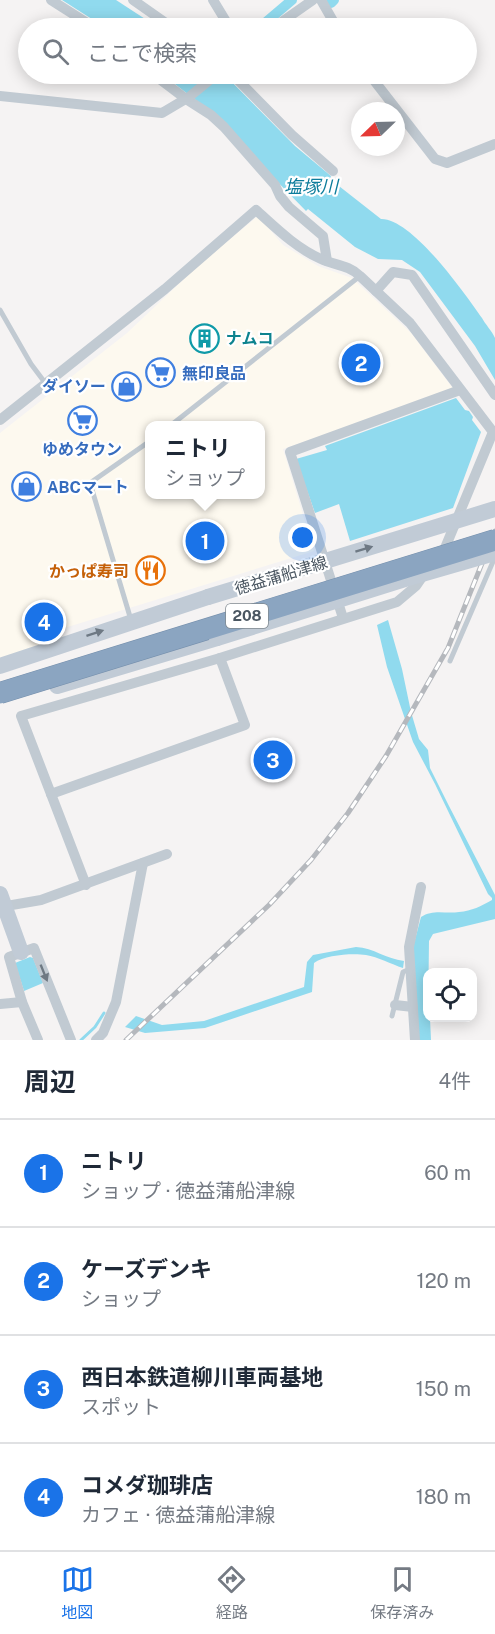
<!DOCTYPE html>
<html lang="ja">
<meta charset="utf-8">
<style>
:root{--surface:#fff;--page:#f2f2f3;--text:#1f2937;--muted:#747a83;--line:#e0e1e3;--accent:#1a73e8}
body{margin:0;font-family:"Public Sans","Noto Sans JP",sans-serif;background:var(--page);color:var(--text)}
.controls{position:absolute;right:18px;bottom:18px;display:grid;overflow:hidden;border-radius:12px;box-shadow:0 3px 15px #0003}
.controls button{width:54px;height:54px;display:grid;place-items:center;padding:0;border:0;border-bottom:2px solid var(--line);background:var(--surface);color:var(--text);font:30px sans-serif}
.compass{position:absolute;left:351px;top:102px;width:54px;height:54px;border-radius:50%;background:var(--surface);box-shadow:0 3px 15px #0003;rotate:247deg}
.you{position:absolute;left:303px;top:538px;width:21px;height:21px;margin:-15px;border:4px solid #fff;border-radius:50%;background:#1a73e8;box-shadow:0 0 0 9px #1a73e833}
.badge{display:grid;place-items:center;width:39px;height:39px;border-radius:50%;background:var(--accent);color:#fff;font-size:20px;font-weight:700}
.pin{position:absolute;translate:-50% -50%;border:3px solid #fff;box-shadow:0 2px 6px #0006}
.popup{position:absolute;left:145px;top:421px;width:120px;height:78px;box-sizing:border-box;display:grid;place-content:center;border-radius:12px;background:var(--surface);filter:drop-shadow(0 2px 4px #0005);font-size:20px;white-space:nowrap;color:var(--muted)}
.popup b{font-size:22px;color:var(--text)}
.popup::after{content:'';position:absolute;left:50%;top:100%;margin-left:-12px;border:12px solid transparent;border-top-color:var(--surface)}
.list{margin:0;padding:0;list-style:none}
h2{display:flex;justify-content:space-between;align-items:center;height:78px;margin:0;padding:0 24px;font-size:26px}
h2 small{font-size:20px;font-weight:400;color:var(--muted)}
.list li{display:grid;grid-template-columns:39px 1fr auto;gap:18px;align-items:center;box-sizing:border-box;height:108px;padding:0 24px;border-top:2px solid var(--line)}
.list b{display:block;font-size:22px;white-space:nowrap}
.list p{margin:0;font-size:20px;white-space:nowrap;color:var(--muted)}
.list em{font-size:20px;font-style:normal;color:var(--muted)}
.icon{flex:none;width:33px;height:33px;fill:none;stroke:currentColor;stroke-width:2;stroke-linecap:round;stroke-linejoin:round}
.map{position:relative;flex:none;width:495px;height:1040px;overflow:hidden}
.search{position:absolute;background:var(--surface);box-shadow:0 3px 15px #0003;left:18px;right:18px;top:18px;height:66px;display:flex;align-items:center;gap:15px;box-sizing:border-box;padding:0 21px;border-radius:33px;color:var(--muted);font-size:22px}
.sheet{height:510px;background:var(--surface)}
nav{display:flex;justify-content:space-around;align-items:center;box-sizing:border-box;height:84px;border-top:2px solid var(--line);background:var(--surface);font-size:16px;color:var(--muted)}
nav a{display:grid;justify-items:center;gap:3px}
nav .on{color:var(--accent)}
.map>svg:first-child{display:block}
.commercial{fill:#fdf9ef;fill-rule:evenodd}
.water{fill:#90daee}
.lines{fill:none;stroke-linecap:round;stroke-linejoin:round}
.stream{stroke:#90daee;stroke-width:3}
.canal{stroke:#90daee;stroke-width:10}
.lane{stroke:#c1cad2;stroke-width:5}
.street{stroke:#c1cad2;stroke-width:10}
.secondary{stroke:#c1cbd6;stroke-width:16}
.rail-casing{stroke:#b5b8bd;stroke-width:5}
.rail{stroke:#fff;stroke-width:3;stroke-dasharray:9;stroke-linecap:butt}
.highway-bridge-casing{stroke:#7690ad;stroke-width:22;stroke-linecap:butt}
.secondary-bridge{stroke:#c1cbd6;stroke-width:16}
.highway-bridge{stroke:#8ba5c1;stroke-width:21}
.oneway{fill:#6e7984}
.oneway2{fill:#6e7983}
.labels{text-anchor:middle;stroke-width:4.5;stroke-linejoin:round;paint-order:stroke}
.shield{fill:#fff;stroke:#808990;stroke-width:1.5}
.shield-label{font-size:15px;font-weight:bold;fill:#4a5661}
.culture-label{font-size:16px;font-weight:bold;fill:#0d838f;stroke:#fff;text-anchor:start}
.shop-label{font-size:16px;font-weight:bold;fill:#366cbe;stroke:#fff;text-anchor:start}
.food-label{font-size:16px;font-weight:bold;fill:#c56008;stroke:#fff;text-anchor:end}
.street-label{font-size:16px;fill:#4a5661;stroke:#fff}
.water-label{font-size:18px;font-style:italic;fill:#0c7c9b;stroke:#fff}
</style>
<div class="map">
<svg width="495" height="1040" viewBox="0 0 495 1040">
<rect width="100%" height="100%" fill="#f5f3f3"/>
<path class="commercial" d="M258 216 283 245 318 266 352 278 411 333 454 390 283 449 314 551 58 630 61 642 0 660V433L127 333 201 263ZM150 426H260V494H150Z"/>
<g class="water">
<polygon points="62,0 116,0 159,28 106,28"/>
<path d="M162 74H224L295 146 331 176 330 179 381 219C412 218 465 294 482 318 485 324 492 331 495 338 495 347 495 369 495 380L475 346 420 272 402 260 378 259 355 247 308 209 306 211 263 167 225 123Z"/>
<polygon points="456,398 465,410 469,411 473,417 472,420 481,432 453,508 350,541 339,504 315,513 296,459 327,450 325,446"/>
<path d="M388 620 402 669 411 712 419 739 428 750 430 768 449 806 495 895V919L437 933 433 934 429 941 428 1017 430 1018 431 1040H419L413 947 421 917C433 909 445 914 459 912 472 911 481 906 492 900V898L488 894 435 784 413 742 387 667 377 625Z"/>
<path d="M356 947C374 948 386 959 404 961L403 968C391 964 378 957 366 955 352 953 325 955 314 963L312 992 205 1028 145 1033 125 1027 136 1016 162 1025 204 1021 304 987 307 962 313 955Z"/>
<polygon points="30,957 33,958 43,983 24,991 15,963"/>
</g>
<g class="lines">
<polyline class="stream" points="81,1040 95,1027 104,1013"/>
<g class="canal">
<polyline points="331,3 334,0"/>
<polyline points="259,28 292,0"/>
</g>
<g class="lane">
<polyline points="0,310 31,364 46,384"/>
<polyline points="170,426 360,276"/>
<polyline points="131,620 90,483 150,441"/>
<polyline points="450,661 495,557"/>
<polyline points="392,1016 403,972 410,969"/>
</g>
<g class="street">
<polyline points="51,0 95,28"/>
<polyline points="133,0 173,28"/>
<polyline points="213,0 230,28"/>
<polyline points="321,0 337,28"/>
<polyline points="273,28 313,0"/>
<polyline points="153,74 186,99 211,115 224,127 275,185 280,196 289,207 323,236 327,261"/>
<polyline points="232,74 292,135 333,171"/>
<polyline points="369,74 435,159 447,163 495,144"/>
<polyline points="0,96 162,113 189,97 217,74"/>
<polyline points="376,291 393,272 412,275 495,395"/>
<path d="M0 420 165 289 256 210C276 228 296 248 321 259 334 265 349 265 360 276L410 323 493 432 445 548 441 554"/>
<polyline points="343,618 290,452 460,390"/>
<polyline points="51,794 245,725 220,658"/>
<polyline points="86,885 21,716 220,658 397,602 416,586 425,573"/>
<polyline points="0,907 41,900 167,854"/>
<polyline points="0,1004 22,1002"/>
<polyline points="395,1005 413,1007"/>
<polyline points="38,1040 22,1002 9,957 34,948 71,1040"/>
<polyline points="96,1040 103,1033 116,1002 143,863"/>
<polyline points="415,1040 409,947 421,887"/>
</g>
<g class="secondary">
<polyline points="0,666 208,597"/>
<polyline points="57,686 217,638"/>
<polyline points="0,894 21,952"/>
</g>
<defs>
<polyline id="rail" points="126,1040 269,905 311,860 348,813 386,756 448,648 495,531"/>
</defs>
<use href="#rail" class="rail-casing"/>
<use href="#rail" class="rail"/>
<defs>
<polyline id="highway-bridge" points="0,693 495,540"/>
</defs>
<use href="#highway-bridge" class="highway-bridge-casing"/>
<g class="secondary-bridge">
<polyline points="208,597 495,509"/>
<polyline points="217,638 408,578 495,553"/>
</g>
<use href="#highway-bridge" class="highway-bridge"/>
</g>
<defs><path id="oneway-solid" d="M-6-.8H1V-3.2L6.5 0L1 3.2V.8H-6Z" transform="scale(1.5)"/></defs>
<g class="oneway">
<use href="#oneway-solid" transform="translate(364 549) rotate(-17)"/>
<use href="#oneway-solid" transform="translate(95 633) rotate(-18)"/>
</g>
<use class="oneway2" href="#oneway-solid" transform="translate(44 973) rotate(68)"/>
<defs>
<symbol id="building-ring" viewBox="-11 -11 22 22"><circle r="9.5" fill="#fff" stroke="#0f9aa8" stroke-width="1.5"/><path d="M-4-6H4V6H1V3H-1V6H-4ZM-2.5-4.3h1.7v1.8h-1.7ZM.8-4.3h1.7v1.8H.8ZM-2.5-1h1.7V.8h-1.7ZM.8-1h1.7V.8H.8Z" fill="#0f9aa8"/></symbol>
<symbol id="supermarket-ring" viewBox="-11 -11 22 22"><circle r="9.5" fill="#fff" stroke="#3f7fe0" stroke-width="1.5"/><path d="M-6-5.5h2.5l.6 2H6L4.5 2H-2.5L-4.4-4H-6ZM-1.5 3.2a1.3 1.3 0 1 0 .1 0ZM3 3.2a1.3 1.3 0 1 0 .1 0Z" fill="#3f7fe0"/></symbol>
<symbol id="shop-ring" viewBox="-11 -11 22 22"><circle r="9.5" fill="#fff" stroke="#3f7fe0" stroke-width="1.5"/><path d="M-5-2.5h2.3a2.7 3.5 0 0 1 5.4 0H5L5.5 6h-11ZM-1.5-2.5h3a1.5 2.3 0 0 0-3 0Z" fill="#3f7fe0"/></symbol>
<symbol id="restaurant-ring" viewBox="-11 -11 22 22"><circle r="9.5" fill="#fff" stroke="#e8710a" stroke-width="1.5"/><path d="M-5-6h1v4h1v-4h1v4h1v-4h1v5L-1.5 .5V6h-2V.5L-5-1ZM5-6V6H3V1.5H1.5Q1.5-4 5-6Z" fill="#e8710a"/></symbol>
</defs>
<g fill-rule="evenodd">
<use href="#building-ring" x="188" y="322" width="33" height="33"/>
<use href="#supermarket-ring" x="144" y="356" width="33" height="33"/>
<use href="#shop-ring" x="110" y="370" width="33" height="33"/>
<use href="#supermarket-ring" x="66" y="404" width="33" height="33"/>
<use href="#shop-ring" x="10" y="470" width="33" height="33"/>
<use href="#restaurant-ring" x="134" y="554" width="33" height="33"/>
</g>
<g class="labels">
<rect class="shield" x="226" y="604" width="42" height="24" rx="4.5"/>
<g class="shield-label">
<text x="247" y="621">208</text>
</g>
<g class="culture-label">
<text x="226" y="344">ナムコ</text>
</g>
<g class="shop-label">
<text x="182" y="379">無印良品</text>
<text x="106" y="392" text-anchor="end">ダイソー</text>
<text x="82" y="455" text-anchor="middle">ゆめタウン</text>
<text x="47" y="493">ABCマート</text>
</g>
<g class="food-label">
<text x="129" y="577">かっぱ寿司</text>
</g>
<g class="street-label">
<text transform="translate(281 575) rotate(-17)" y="6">徳益蒲船津線</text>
</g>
<g class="water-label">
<text x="311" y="193">塩塚川</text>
</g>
</g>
</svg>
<div class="controls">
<button><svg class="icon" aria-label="locate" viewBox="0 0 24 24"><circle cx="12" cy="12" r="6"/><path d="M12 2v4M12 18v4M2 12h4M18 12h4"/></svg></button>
</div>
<svg class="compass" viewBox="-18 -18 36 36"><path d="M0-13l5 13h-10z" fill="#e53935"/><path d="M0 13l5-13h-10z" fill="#747a83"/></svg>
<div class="you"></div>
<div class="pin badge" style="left:205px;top:541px">1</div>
<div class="popup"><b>ニトリ</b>ショップ</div>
<div class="pin badge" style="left:361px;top:363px">2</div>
<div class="pin badge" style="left:273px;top:760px">3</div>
<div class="pin badge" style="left:44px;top:622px">4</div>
<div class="search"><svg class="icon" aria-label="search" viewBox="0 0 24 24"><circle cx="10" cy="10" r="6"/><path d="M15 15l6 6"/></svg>ここで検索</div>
</div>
<section class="sheet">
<h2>周辺<small>4件</small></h2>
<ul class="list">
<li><span class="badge">1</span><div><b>ニトリ</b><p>ショップ · 徳益蒲船津線</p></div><em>60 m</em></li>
<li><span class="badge">2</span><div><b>ケーズデンキ</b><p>ショップ</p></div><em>120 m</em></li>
<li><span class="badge">3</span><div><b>西日本鉄道柳川車両基地</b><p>スポット</p></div><em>150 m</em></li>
<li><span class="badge">4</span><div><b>コメダ珈琲店</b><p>カフェ · 徳益蒲船津線</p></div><em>180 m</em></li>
</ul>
</section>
<nav>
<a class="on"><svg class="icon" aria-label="map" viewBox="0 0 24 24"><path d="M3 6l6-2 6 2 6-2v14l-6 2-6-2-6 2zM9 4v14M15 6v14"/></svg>地図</a>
<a><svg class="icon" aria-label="directions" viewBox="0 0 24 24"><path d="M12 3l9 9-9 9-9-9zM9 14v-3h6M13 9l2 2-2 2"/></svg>経路</a>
<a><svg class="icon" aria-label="saved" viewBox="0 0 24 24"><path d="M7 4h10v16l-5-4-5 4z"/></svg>保存済み</a>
</nav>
